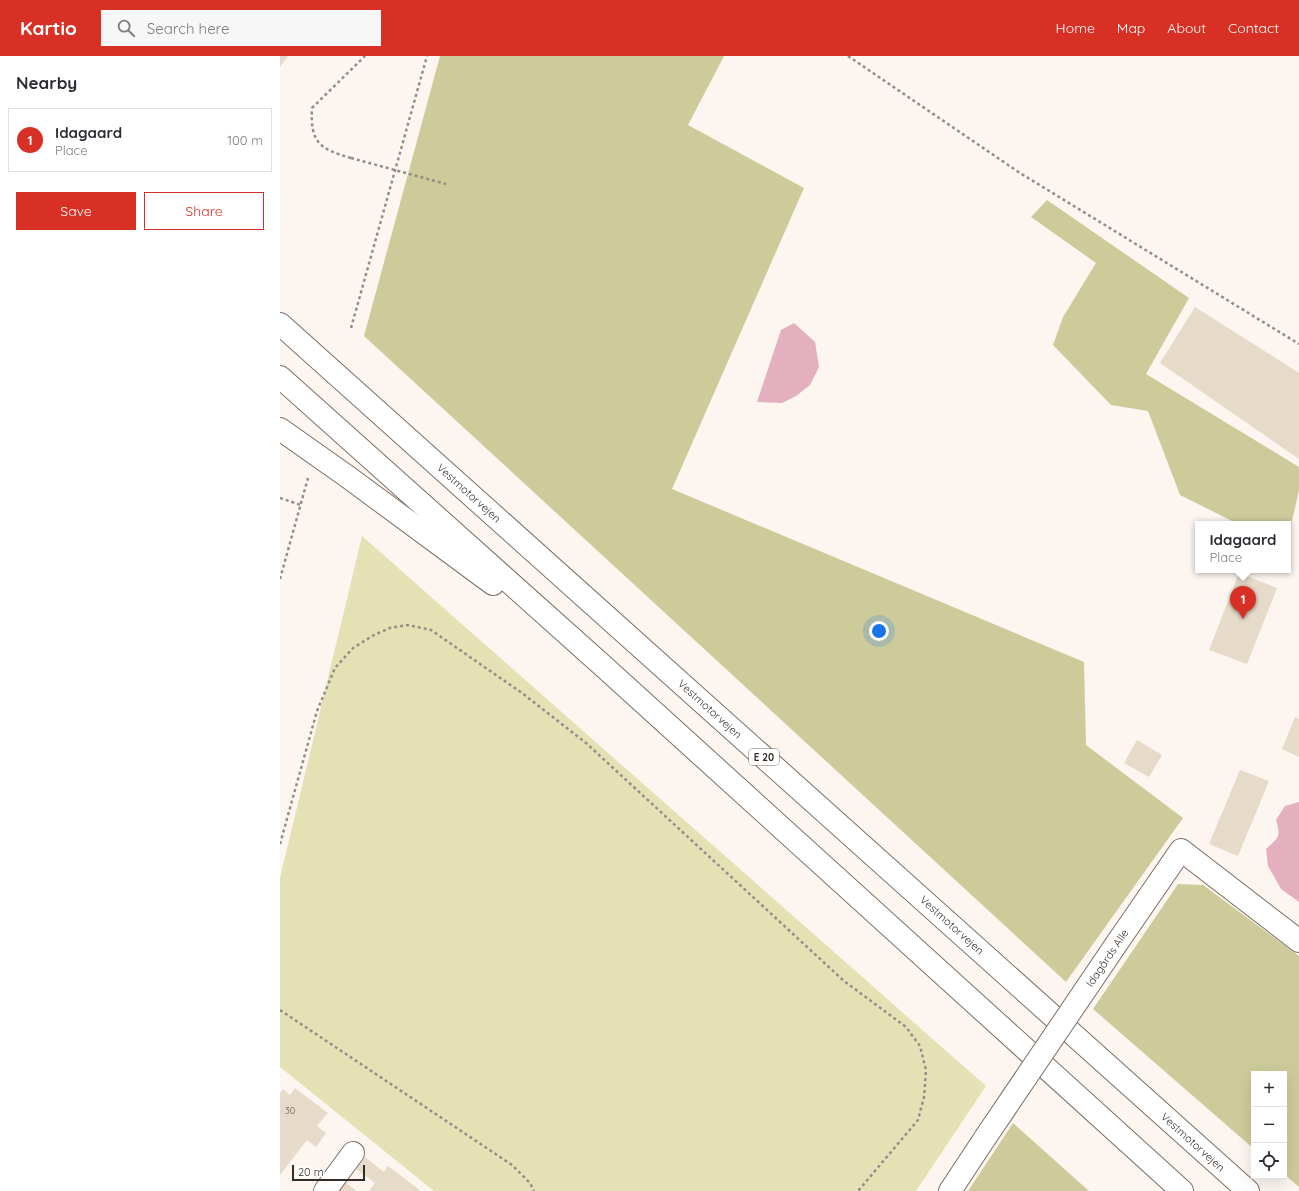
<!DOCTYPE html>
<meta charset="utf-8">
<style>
:root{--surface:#fff;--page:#f7f7f7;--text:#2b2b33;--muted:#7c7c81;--line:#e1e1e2;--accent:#d93025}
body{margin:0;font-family:Quicksand,sans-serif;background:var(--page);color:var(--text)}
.controls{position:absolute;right:12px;bottom:12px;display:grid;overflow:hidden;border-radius:0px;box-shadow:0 4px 16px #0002}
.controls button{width:36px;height:36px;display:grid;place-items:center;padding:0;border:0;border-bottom:1px solid var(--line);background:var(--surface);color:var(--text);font:20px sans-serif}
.scale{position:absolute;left:12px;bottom:10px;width:73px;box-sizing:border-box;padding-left:4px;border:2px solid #322b26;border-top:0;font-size:11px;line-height:14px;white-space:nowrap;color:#322b26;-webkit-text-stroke:3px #fff;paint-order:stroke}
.you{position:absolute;left:599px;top:575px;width:14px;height:14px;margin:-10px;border:3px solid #fff;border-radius:50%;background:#1a73e8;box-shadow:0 0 0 6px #1a73e833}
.badge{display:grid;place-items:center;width:26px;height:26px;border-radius:50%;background:var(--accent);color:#fff;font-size:13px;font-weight:700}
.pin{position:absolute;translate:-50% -33px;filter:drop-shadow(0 1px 2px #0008)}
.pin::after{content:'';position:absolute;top:21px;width:14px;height:12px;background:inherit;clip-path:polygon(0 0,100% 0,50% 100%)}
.popup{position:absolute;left:915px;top:465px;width:96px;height:52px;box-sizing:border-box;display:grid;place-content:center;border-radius:0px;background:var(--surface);filter:drop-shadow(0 1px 3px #0005);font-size:13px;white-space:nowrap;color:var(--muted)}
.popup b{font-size:15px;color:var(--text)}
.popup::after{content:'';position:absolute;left:50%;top:100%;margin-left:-8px;border:8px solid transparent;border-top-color:var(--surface)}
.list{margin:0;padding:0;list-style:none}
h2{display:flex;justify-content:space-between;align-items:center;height:52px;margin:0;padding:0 16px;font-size:17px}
h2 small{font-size:13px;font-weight:400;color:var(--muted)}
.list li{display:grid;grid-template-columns:26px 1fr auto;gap:12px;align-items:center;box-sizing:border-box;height:64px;margin:0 8px 8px;padding:0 8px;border:1px solid var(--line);border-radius:0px}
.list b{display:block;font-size:15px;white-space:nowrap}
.list p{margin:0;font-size:13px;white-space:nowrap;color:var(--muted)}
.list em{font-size:13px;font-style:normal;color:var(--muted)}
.actions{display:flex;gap:8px;padding:12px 16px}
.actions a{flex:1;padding:9px 0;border:1px solid var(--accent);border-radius:0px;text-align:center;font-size:14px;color:var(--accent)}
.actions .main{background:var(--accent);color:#fff}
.icon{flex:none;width:22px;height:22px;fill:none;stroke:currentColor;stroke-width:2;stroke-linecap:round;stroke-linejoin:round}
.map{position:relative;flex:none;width:1019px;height:1135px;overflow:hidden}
header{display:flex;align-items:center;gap:24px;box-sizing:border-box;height:56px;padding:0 20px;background:var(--accent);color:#fff}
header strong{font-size:19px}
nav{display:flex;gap:22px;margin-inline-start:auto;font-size:14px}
.search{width:280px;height:36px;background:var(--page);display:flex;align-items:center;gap:10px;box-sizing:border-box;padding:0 14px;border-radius:0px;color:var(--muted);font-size:15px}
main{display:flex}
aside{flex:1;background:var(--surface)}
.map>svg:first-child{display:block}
.green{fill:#e4e2b5}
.forest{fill:#cecb9b}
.water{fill:#e4afbe}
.building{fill:#e6dac8}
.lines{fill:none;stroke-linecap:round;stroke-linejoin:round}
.minor-casing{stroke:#7e6d63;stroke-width:24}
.highway-casing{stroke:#7e6d63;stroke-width:24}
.path{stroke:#958d88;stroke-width:2.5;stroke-dasharray:3 3;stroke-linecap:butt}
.minor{stroke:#fff;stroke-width:22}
.highway{stroke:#fff;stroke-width:22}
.minor-bridge-casing{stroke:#7e6d63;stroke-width:24;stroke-linecap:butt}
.path-bridge{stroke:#958d88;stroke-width:2.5;stroke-dasharray:3 3;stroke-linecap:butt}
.minor-bridge{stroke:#fff;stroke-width:22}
.labels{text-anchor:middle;stroke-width:3;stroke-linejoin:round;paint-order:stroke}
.number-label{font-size:9px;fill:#5f574e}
.shield{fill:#fff;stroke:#706b67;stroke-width:1}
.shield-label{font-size:10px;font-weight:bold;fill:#322b26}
.street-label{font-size:11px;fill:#322b26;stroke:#fff}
</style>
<header>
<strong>Kartio</strong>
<div class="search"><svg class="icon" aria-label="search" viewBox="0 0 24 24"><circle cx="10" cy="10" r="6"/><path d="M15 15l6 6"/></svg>Search here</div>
<nav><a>Home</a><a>Map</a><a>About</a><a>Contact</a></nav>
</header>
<main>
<aside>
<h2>Nearby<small></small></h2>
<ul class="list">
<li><span class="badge">1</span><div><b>Idagaard</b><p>Place</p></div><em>100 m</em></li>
</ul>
<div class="actions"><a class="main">Save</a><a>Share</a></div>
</aside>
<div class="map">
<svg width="1019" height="1135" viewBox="0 0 1019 1135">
<rect width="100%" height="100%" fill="#fdf5f0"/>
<polygon class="green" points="82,480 706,1030 636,1135 154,1135 0,1011 0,822"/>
<g class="forest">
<polygon points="160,0 444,0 408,69 524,132 392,433 804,606 806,689 903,762 786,926 84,280"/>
<polygon points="767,144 909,242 866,318 1019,411 1019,434 1008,483 1008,468 958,468 900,439 868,355 831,349 773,289 783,261 816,207 751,161"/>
<polygon points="898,828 923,829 1019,900 1019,1131 1004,1118 1004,1018 974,1018 974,1093 813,953"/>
<polygon points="733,1067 809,1135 688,1135"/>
</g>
<g class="water">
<polygon points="514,267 535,286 539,311 530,329 516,340 502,347 477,346 501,274"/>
<path d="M1019 746V846L1001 833 988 810 986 793C999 781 1001 781 996 764L1005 750Z"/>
</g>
<g class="building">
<polygon points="0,0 8,0 0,11"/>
<polygon points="915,251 1019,317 1019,403 880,307"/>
<polygon points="959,517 997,532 967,608 929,594"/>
<polygon points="1015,661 1019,663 1019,701 1002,693"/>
<polygon points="857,684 882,699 869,721 844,707"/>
<polygon points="960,714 989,725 958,800 929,788"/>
<polygon points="15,1032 48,1057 37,1070 46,1077 36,1091 27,1084 0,1119 0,1037 3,1033 10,1039"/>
<polygon points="85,1101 104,1116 108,1110 141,1135 89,1135 95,1127 76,1113"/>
<polygon points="65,1126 77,1135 59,1135"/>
</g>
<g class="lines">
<defs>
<g id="minor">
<polyline points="837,887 901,794 1019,885"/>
<polyline points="45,1135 73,1097"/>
<polyline points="670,1135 705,1082"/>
</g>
<g id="highway">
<polyline points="0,268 968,1135"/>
<polyline points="0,321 322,609 902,1135"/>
<polyline points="0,373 68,421 213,528"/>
</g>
</defs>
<use href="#minor" class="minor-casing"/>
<use href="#highway" class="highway-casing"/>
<g class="path">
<polyline points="568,0 740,117 1019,288"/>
<path d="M71 102C39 93 30 86 32 52L85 0"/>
<polyline points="71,272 147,0"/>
<polyline points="0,442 21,449"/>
<polyline points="0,523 28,422"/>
<polyline points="0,788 37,655 55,612 73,592 94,579 110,572 128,569 151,574 242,637 306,687 564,925 626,971 640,990 646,1014 644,1041 638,1064 578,1135"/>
<polyline points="0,954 232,1109 250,1127 254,1135"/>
</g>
<use href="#minor" class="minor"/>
<use href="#highway" class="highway"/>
<defs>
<polyline id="minor-bridge" points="705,1082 837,887"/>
</defs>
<use href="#minor-bridge" class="minor-bridge-casing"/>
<polyline class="path-bridge" points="71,102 166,128"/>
<use href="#minor-bridge" class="minor-bridge"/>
</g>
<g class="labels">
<g class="number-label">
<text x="10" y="1058">30</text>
</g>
<rect class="shield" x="469" y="693" width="30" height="16" rx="3"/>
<g class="shield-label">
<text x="484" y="705">E 20</text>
</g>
<g class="street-label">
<text transform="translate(189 437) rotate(42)" y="4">Vestmotorvejen</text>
<text transform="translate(430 653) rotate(42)" y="4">Vestmotorvejen</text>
<text transform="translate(672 869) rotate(42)" y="4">Vestmotorvejen</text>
<text transform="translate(827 902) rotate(-56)" y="4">Idagårds Alle</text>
<text transform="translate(913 1086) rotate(42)" y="4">Vestmotorvejen</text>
</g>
</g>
</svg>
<div class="controls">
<button>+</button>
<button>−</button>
<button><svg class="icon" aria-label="locate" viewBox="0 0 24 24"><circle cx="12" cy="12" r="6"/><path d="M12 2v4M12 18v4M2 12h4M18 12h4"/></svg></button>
</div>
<div class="scale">20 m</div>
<div class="you"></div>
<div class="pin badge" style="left:963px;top:563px">1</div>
<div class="popup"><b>Idagaard</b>Place</div>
</div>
</main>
